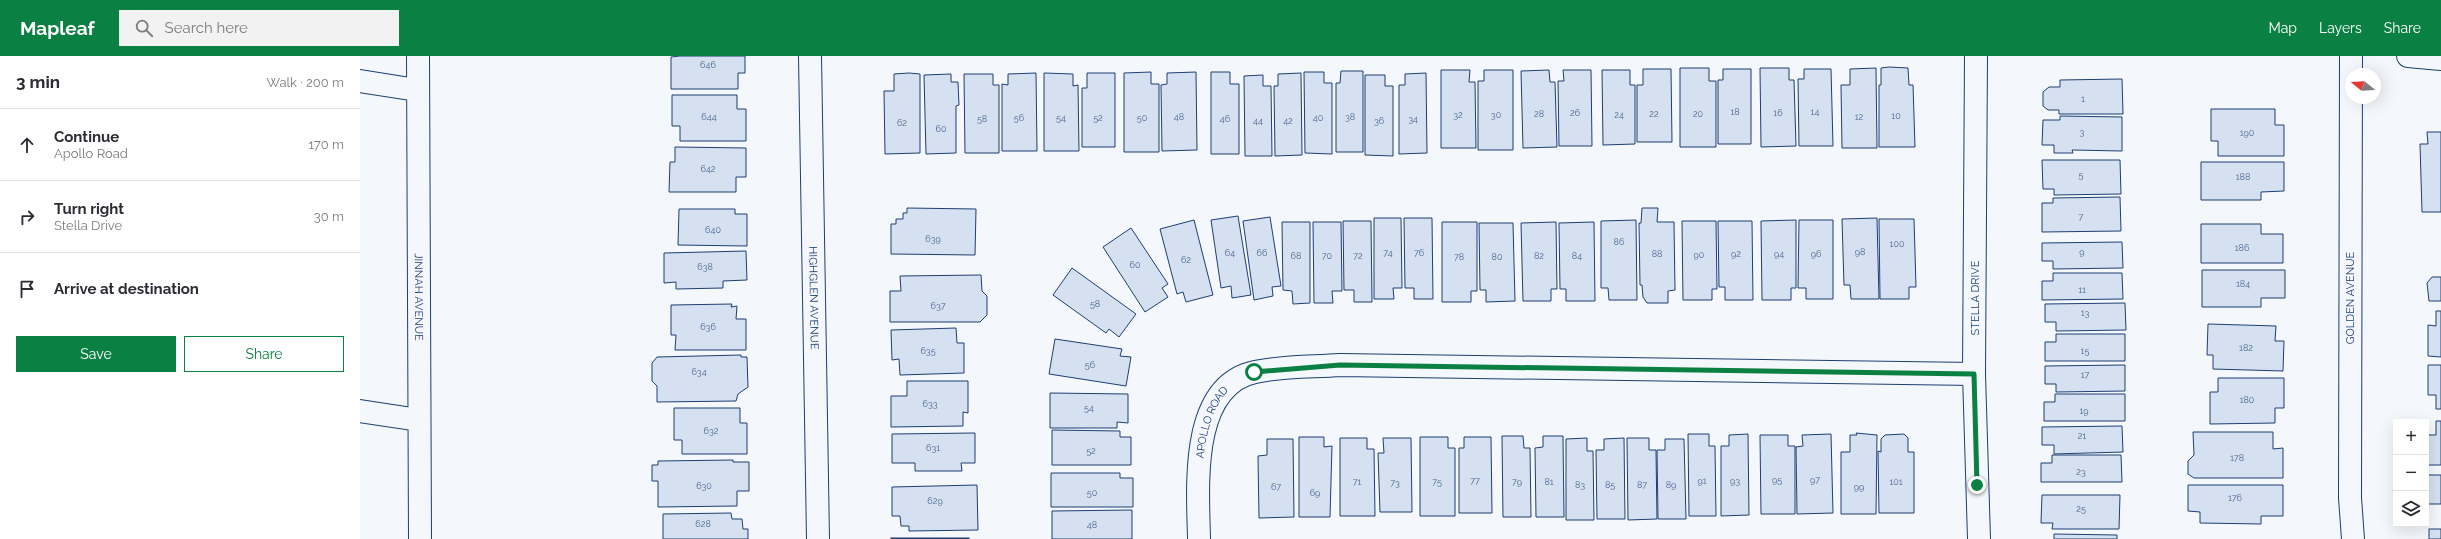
<!DOCTYPE html>
<meta charset="utf-8">
<style>
:root{--surface:#fff;--page:#f2f2f3;--text:#2b2b33;--muted:#7c7c81;--line:#e1e1e2;--accent:#0b8043}
body{margin:0;font-family:Raleway,sans-serif;background:var(--page);color:var(--text)}
.controls{position:absolute;right:12px;bottom:12px;display:grid;overflow:hidden;border-radius:0px;box-shadow:0 4px 16px #0002}
.controls button{width:36px;height:36px;display:grid;place-items:center;padding:0;border:0;border-bottom:1px solid var(--line);background:var(--surface);color:var(--text);font:20px sans-serif}
.compass{position:absolute;left:1985px;top:12px;width:36px;height:36px;border-radius:50%;background:var(--surface);box-shadow:0 4px 16px #0002;rotate:288deg}
.stop{position:absolute;width:12px;height:12px;margin:-9px;border:3px solid #0b8043;border-radius:50%;background:#fff}
.stop.end{background:#0b8043;border-color:#fff;box-shadow:0 1px 4px #0008}
.list{margin:0;padding:0;list-style:none}
h2{display:flex;justify-content:space-between;align-items:center;height:52px;margin:0;padding:0 16px;font-size:17px}
h2 small{font-size:13px;font-weight:400;color:var(--muted)}
.list li{display:grid;grid-template-columns:26px 1fr auto;gap:12px;align-items:center;box-sizing:border-box;height:72px;padding:0 16px;border-top:1px solid var(--line)}
.list b{display:block;font-size:15px;white-space:nowrap}
.list p{margin:0;font-size:13px;white-space:nowrap;color:var(--muted)}
.list em{font-size:13px;font-style:normal;color:var(--muted)}
.actions{display:flex;gap:8px;padding:12px 16px}
.actions a{flex:1;padding:9px 0;border:1px solid var(--accent);border-radius:0px;text-align:center;font-size:14px;color:var(--accent)}
.actions .main{background:var(--accent);color:#fff}
.icon{flex:none;width:22px;height:22px;fill:none;stroke:currentColor;stroke-width:2;stroke-linecap:round;stroke-linejoin:round}
.map{position:relative;flex:none;width:2081px;height:483px;overflow:hidden}
header{display:flex;align-items:center;gap:24px;box-sizing:border-box;height:56px;padding:0 20px;background:var(--accent);color:#fff}
header strong{font-size:19px}
nav{display:flex;gap:22px;margin-inline-start:auto;font-size:14px}
.search{width:280px;height:36px;background:var(--page);display:flex;align-items:center;gap:10px;box-sizing:border-box;padding:0 14px;border-radius:0px;color:var(--muted);font-size:15px}
main{display:flex}
aside{flex:1;background:var(--surface)}
.map>svg:first-child{display:block}
.building{fill:#d5e0f0;stroke:#1d3f73}
.lines{fill:none;stroke-linecap:round;stroke-linejoin:round}
.street-casing{stroke:#1d3f73;stroke-width:24}
.secondary-casing{stroke:#1d3f73;stroke-width:24}
.street{stroke:#f4f7fb;stroke-width:22}
.secondary{stroke:#f4f7fb;stroke-width:22}
.route{stroke:#0b8043;stroke-width:5}
.labels{text-anchor:middle;stroke-width:3;stroke-linejoin:round;paint-order:stroke}
.number-label{font-size:9px;fill:#4b6792}
.street-label{font-size:11px;fill:#1d3f73;stroke:#f4f7fb}
</style>
<header>
<strong>Mapleaf</strong>
<div class="search"><svg class="icon" aria-label="search" viewBox="0 0 24 24"><circle cx="10" cy="10" r="6"/><path d="M15 15l6 6"/></svg>Search here</div>
<nav><a>Map</a><a>Layers</a><a>Share</a></nav>
</header>
<main>
<aside>
<h2>3 min<small>Walk · 200 m</small></h2>
<ul class="list">
<li><svg class="icon" aria-label="ahead" viewBox="0 0 24 24"><path d="M12 20V5M6 11l6-6 6 6"/></svg><div><b>Continue</b><p>Apollo Road</p></div><em>170 m</em></li>
<li><svg class="icon" aria-label="right" viewBox="0 0 24 24"><path d="M7 20v-9h11M14 6l5 5-5 5"/></svg><div><b>Turn right</b><p>Stella Drive</p></div><em>30 m</em></li>
<li><svg class="icon" aria-label="arrive" viewBox="0 0 24 24"><path d="M6 21V4h12l-3 4 3 4H6"/></svg><div><b>Arrive at destination</b></div></li>
</ul>
<div class="actions"><a class="main">Save</a><a>Share</a></div>
</aside>
<div class="map">
<svg width="2081" height="483" viewBox="0 0 2081 483">
<rect width="100%" height="100%" fill="#f4f7fb"/>
<g class="building">
<polygon points="320,0 385,0 385,17 378,17 378,33 311,33 311,1"/>
<polygon points="1529,11 1548,12 1549,29 1553,29 1555,91 1519,91 1519,29 1521,29 1521,12"/>
<polygon points="1320,12 1349,12 1349,25 1356,25 1356,91 1320,91"/>
<polygon points="1400,12 1429,12 1429,24 1434,24 1436,90 1401,91"/>
<polygon points="1516,12 1517,92 1482,92 1481,29 1490,29 1490,13"/>
<polygon points="1283,13 1311,13 1312,86 1277,86 1277,29 1283,29"/>
<polygon points="1363,13 1391,13 1391,88 1358,88 1358,24 1363,24"/>
<polygon points="1444,13 1471,13 1473,90 1439,90 1438,23 1444,23"/>
<polygon points="1081,14 1110,14 1109,26 1115,26 1116,92 1081,92"/>
<polygon points="1124,14 1153,14 1153,94 1118,94 1118,25 1124,25"/>
<polygon points="1189,14 1190,26 1195,26 1197,91 1163,92 1161,15"/>
<polygon points="1203,14 1231,14 1232,90 1199,90 1198,25 1204,25"/>
<polygon points="1242,14 1270,14 1270,29 1275,29 1275,88 1243,89"/>
<polygon points="981,15 1003,15 1003,96 976,96 976,27 980,27"/>
<polygon points="791,16 791,28 799,28 799,96 764,96 764,17"/>
<polygon points="836,16 837,94 802,95 801,29 807,28 807,17"/>
<polygon points="851,16 870,16 870,28 879,28 879,98 851,98"/>
<polygon points="944,16 964,16 964,27 972,27 972,98 945,97"/>
<polygon points="549,17 560,18 560,97 525,98 524,35 534,35 534,18"/>
<polygon points="676,17 677,95 642,95 642,28 648,29 648,18"/>
<polygon points="684,17 713,18 713,30 718,29 719,95 684,95"/>
<polygon points="727,17 755,17 755,91 722,91 722,32 727,32"/>
<polygon points="941,17 942,99 915,100 914,30 918,30 918,18"/>
<polygon points="1066,17 1067,97 1039,98 1039,29 1045,29 1045,18"/>
<polygon points="591,18 591,26 598,26 599,49 596,50 596,97 566,98 564,19"/>
<polygon points="604,18 633,18 633,29 639,29 639,97 605,97"/>
<polygon points="903,19 903,30 911,30 912,100 885,100 884,20"/>
<polygon points="1005,19 1025,19 1025,30 1033,30 1033,100 1005,99"/>
<polygon points="1762,23 1763,58 1699,58 1699,54 1688,54 1683,50 1683,36 1689,31 1700,31 1700,24"/>
<polygon points="312,39 377,39 377,53 386,53 386,85 320,85 320,70 312,70"/>
<polygon points="1851,53 1915,53 1915,69 1924,69 1924,100 1858,100 1858,85 1851,85"/>
<polygon points="1700,60 1762,61 1762,95 1712,94 1713,97 1694,97 1694,89 1682,89 1683,64 1700,64"/>
<polygon points="2067,76 2081,76 2081,156 2062,156 2060,88 2068,88"/>
<polygon points="315,91 386,92 386,121 376,121 376,136 309,136 310,106 315,106"/>
<polygon points="1682,104 1760,104 1761,138 1694,139 1694,133 1683,133"/>
<polygon points="1841,106 1924,106 1924,135 1901,136 1901,144 1841,144"/>
<polygon points="1760,141 1761,175 1682,176 1682,147 1693,147 1693,142"/>
<polygon points="547,152 616,153 615,199 531,198 531,168 536,168 536,163 543,163 543,157 547,157"/>
<polygon points="1282,152 1298,152 1297,166 1314,166 1315,234 1308,235 1308,247 1287,247 1283,241 1282,229 1280,229 1279,167 1281,167"/>
<polygon points="319,153 375,153 375,158 387,158 387,190 318,189"/>
<polygon points="878,160 891,239 872,242 871,230 861,232 851,164"/>
<polygon points="910,161 921,230 912,231 913,240 894,244 883,165"/>
<polygon points="1014,162 1041,162 1042,232 1033,232 1034,243 1014,243"/>
<polygon points="1044,162 1072,162 1073,243 1054,243 1054,232 1045,232"/>
<polygon points="1517,162 1519,243 1491,243 1490,229 1484,229 1482,163"/>
<polygon points="1519,163 1554,163 1556,231 1549,231 1549,243 1520,243"/>
<polygon points="834,164 853,239 826,246 823,236 817,238 800,173"/>
<polygon points="1276,164 1277,244 1249,244 1248,232 1241,232 1241,165"/>
<polygon points="1436,164 1436,232 1431,232 1431,244 1402,244 1401,165"/>
<polygon points="1439,164 1473,164 1473,243 1446,243 1446,232 1438,232"/>
<polygon points="983,165 1011,165 1012,246 994,246 994,234 984,234"/>
<polygon points="1322,165 1356,165 1357,233 1352,233 1352,244 1323,244"/>
<polygon points="1358,165 1392,165 1393,244 1365,244 1365,231 1359,231"/>
<polygon points="922,166 950,166 950,247 933,248 932,235 923,234"/>
<polygon points="953,166 981,166 982,235 972,235 973,247 954,247"/>
<polygon points="1082,166 1117,166 1117,235 1111,235 1111,246 1082,246"/>
<polygon points="1196,166 1197,233 1191,233 1191,245 1163,245 1161,167"/>
<polygon points="1234,166 1235,245 1206,245 1206,233 1200,233 1199,167"/>
<polygon points="1119,167 1153,167 1155,245 1126,246 1126,234 1120,234"/>
<polygon points="1841,168 1901,168 1901,178 1923,178 1923,207 1841,207"/>
<polygon points="771,172 808,228 802,232 808,241 785,256 743,191"/>
<polygon points="1762,186 1763,212 1693,213 1693,205 1682,205 1682,187"/>
<polygon points="386,195 387,224 363,225 363,232 316,233 316,226 304,227 304,197"/>
<polygon points="712,212 776,258 759,281 749,273 746,277 693,239"/>
<polygon points="1842,214 1925,214 1925,242 1901,242 1901,251 1842,251"/>
<polygon points="1693,217 1762,217 1763,243 1682,244 1682,225 1693,225"/>
<polygon points="621,219 622,235 627,240 627,259 620,266 530,266 530,235 541,235 540,220"/>
<polygon points="2072,221 2081,221 2081,245 2069,245 2067,227"/>
<polygon points="1765,247 1766,274 1696,275 1696,266 1685,266 1685,248"/>
<polygon points="372,248 371,251 377,250 376,263 386,263 386,294 315,294 316,279 311,279 311,249"/>
<polygon points="2076,255 2081,255 2081,301 2068,300 2068,269 2076,270"/>
<polygon points="1848,268 1916,270 1915,285 1924,285 1923,315 1853,313 1853,299 1847,299"/>
<polygon points="596,272 597,287 604,287 604,317 540,319 539,303 532,304 531,274"/>
<polygon points="1696,278 1765,278 1765,305 1685,305 1685,286 1696,286"/>
<polygon points="695,283 762,293 760,300 771,301 766,330 689,318"/>
<polygon points="381,299 381,301 387,301 388,331 378,338 376,345 297,346 297,330 292,325 292,307 297,301"/>
<polygon points="1765,309 1765,335 1696,336 1696,328 1685,328 1685,310"/>
<polygon points="2068,309 2081,309 2081,353 2076,353 2076,339 2068,339"/>
<polygon points="1858,322 1924,322 1924,352 1915,352 1915,367 1850,368 1850,336 1858,336"/>
<polygon points="547,325 608,325 608,357 603,356 603,370 531,371 531,340 547,340"/>
<polygon points="690,337 768,338 768,367 757,366 757,372 690,372"/>
<polygon points="1695,338 1765,338 1765,365 1684,365 1684,346 1695,346"/>
<polygon points="314,352 380,352 380,367 387,367 387,398 322,398 322,384 314,384"/>
<polygon points="2076,365 2081,365 2081,409 2067,409 2068,379 2076,379"/>
<polygon points="1762,370 1763,396 1694,398 1694,389 1682,389 1682,371"/>
<polygon points="692,374 760,375 760,381 771,381 771,409 692,409"/>
<polygon points="1833,376 1913,376 1913,393 1923,392 1923,422 1834,422 1828,418 1828,405 1834,399"/>
<polygon points="615,377 615,407 601,407 602,415 555,415 555,407 532,407 532,378"/>
<polygon points="1496,377 1517,379 1516,458 1481,458 1481,396 1490,396 1490,379 1497,379"/>
<polygon points="1328,378 1349,378 1349,390 1355,390 1356,460 1329,460"/>
<polygon points="1388,378 1389,459 1361,460 1361,390 1369,390 1369,379"/>
<polygon points="1471,378 1473,457 1437,458 1436,391 1443,390 1442,379"/>
<polygon points="1544,378 1548,382 1548,396 1554,396 1554,457 1519,457 1518,395 1521,396 1521,383 1525,379"/>
<polygon points="1400,379 1428,379 1428,390 1435,390 1435,458 1401,458"/>
<polygon points="1142,380 1163,380 1164,392 1170,392 1171,461 1143,461"/>
<polygon points="1183,380 1203,380 1204,461 1176,461 1175,392 1183,391"/>
<polygon points="939,381 964,381 964,391 972,390 970,461 939,461"/>
<polygon points="1060,381 1088,381 1088,392 1095,392 1095,460 1060,460"/>
<polygon points="1104,381 1131,381 1132,457 1099,457 1099,392 1104,392"/>
<polygon points="980,382 1007,382 1007,393 1014,393 1015,460 980,460"/>
<polygon points="1023,382 1051,382 1052,456 1020,456 1018,397 1024,397"/>
<polygon points="1227,382 1227,395 1233,395 1234,464 1206,464 1206,383"/>
<polygon points="1264,382 1265,463 1237,463 1236,394 1244,394 1244,383"/>
<polygon points="1289,382 1289,394 1296,394 1297,463 1268,464 1267,382"/>
<polygon points="907,383 933,383 934,461 899,462 898,400 907,399"/>
<polygon points="1305,383 1324,383 1326,463 1298,463 1297,394 1305,394"/>
<polygon points="1692,399 1761,399 1762,426 1681,426 1681,407 1692,407"/>
<polygon points="373,404 373,406 389,406 389,435 377,435 377,450 298,451 298,425 292,425 292,409 298,409 298,405"/>
<polygon points="691,417 760,417 760,422 773,422 773,451 691,451"/>
<rect x="2068" y="419" width="13" height="29"/>
<polygon points="617,429 618,474 549,475 549,470 541,470 540,460 532,460 532,431"/>
<polygon points="1828,429 1923,429 1923,460 1901,460 1901,468 1840,467 1840,456 1828,455"/>
<polygon points="1682,439 1760,439 1759,473 1692,473 1693,467 1681,467"/>
<polygon points="772,454 772,483 692,483 692,455"/>
<polygon points="371,457 372,463 382,463 383,473 388,473 388,483 303,483 303,458"/>
<rect x="2069" y="473" width="12" height="10"/>
<polygon points="1694,478 1757,479 1757,483 1694,483"/>
<rect x="531" y="482" width="78" height="1"/>
</g>
<g class="lines">
<defs>
<g id="street">
<path id="s1" d="M58 0 60 483"/>
<polyline points="1616,0 1614,318 1619,483"/>
<polyline points="1991,0 1990,442 1993,483"/>
<polyline points="2048,0 2081,3"/>
<polyline points="0,25 57,34"/>
<polyline points="0,355 59,364"/>
<path id="s2" d="M839 483C838 432 829 330 895 316 922 310 952 311 980 309L1614 318"/>
</g>
<g id="secondary">
<path id="s3" d="M450 0 458 483"/>
</g>
</defs>
<use href="#street" class="street-casing"/>
<use href="#secondary" class="secondary-casing"/>
<use href="#street" class="street"/>
<use href="#secondary" class="secondary"/>
</g>
<g class="lines">
<polyline class="route" points="894,316 980,309 1614,318 1617,429"/>
</g>
<g class="labels">
<g class="number-label">
<text x="348" y="12">646</text>
<text x="1723" y="46">1</text>
<text x="1375" y="59">18</text>
<text x="1455" y="59">14</text>
<text x="1215" y="60">26</text>
<text x="1418" y="60">16</text>
<text x="1179" y="61">28</text>
<text x="1294" y="61">22</text>
<text x="1338" y="61">20</text>
<text x="1098" y="62">32</text>
<text x="1136" y="62">30</text>
<text x="1259" y="62">24</text>
<text x="1536" y="63">10</text>
<text x="349" y="64">644</text>
<text x="819" y="64">48</text>
<text x="990" y="64">38</text>
<text x="1499" y="64">12</text>
<text x="659" y="65">56</text>
<text x="701" y="65">54</text>
<text x="738" y="65">52</text>
<text x="782" y="65">50</text>
<text x="958" y="65">40</text>
<text x="622" y="66">58</text>
<text x="865" y="66">46</text>
<text x="1053" y="66">34</text>
<text x="898" y="68">44</text>
<text x="928" y="68">42</text>
<text x="1019" y="68">36</text>
<text x="542" y="70">62</text>
<text x="581" y="76">60</text>
<text x="1722" y="79">3</text>
<text x="1887" y="80">190</text>
<text x="348" y="116">642</text>
<text x="1721" y="122">5</text>
<text x="1883" y="124">188</text>
<text x="1721" y="164">7</text>
<text x="353" y="177">640</text>
<text x="573" y="186">639</text>
<text x="1259" y="189">86</text>
<text x="1537" y="191">100</text>
<text x="1882" y="195">186</text>
<text x="1500" y="199">98</text>
<text x="1722" y="199">9</text>
<text x="870" y="200">64</text>
<text x="902" y="200">66</text>
<text x="1028" y="200">74</text>
<text x="1059" y="200">76</text>
<text x="1297" y="201">88</text>
<text x="1376" y="201">92</text>
<text x="1419" y="201">94</text>
<text x="1456" y="201">96</text>
<text x="1339" y="202">90</text>
<text x="936" y="203">68</text>
<text x="967" y="203">70</text>
<text x="998" y="203">72</text>
<text x="1179" y="203">82</text>
<text x="1217" y="203">84</text>
<text x="1099" y="204">78</text>
<text x="1137" y="204">80</text>
<text x="826" y="207">62</text>
<text x="775" y="212">60</text>
<text x="345" y="214">638</text>
<text x="1883" y="231">184</text>
<text x="1722" y="237">11</text>
<text x="735" y="251">58</text>
<text x="578" y="253">637</text>
<text x="1725" y="260">13</text>
<text x="348" y="274">636</text>
<text x="1886" y="295">182</text>
<text x="568" y="298">635</text>
<text x="1725" y="298">15</text>
<text x="730" y="312">56</text>
<text x="339" y="319">634</text>
<text x="1725" y="322">17</text>
<text x="1887" y="347">180</text>
<text x="570" y="351">633</text>
<text x="729" y="355">54</text>
<text x="1724" y="358">19</text>
<text x="351" y="378">632</text>
<text x="1722" y="383">21</text>
<text x="573" y="395">631</text>
<text x="731" y="398">52</text>
<text x="1877" y="405">178</text>
<text x="1721" y="419">23</text>
<text x="1417" y="427">95</text>
<text x="1455" y="427">97</text>
<text x="1115" y="428">77</text>
<text x="1342" y="428">91</text>
<text x="1375" y="428">93</text>
<text x="997" y="429">71</text>
<text x="1077" y="429">75</text>
<text x="1157" y="429">79</text>
<text x="1189" y="429">81</text>
<text x="1536" y="429">101</text>
<text x="1035" y="430">73</text>
<text x="1220" y="432">83</text>
<text x="1250" y="432">85</text>
<text x="1282" y="432">87</text>
<text x="1311" y="432">89</text>
<text x="344" y="433">630</text>
<text x="916" y="434">67</text>
<text x="1499" y="434">99</text>
<text x="732" y="440">50</text>
<text x="955" y="440">69</text>
<text x="1875" y="445">176</text>
<text x="575" y="448">629</text>
<text x="1721" y="456">25</text>
<text x="343" y="471">628</text>
<text x="732" y="472">48</text>
</g>
<g class="street-label">
<text dy="4" stroke="none"><textPath href="#s1" startOffset="241">JINNAH AVENUE</textPath></text>
<text dy="4" stroke="none"><textPath href="#s3" startOffset="242">HIGHGLEN AVENUE</textPath></text>
<text transform="translate(1615 242) rotate(-90)" y="4">STELLA DRIVE</text>
<text transform="translate(1990 242) rotate(-90)" y="4">GOLDEN AVENUE</text>
<text dy="4" stroke="none"><textPath href="#s2" startOffset="119">APOLLO ROAD</textPath></text>
</g>
</g>
</svg>
<div class="controls">
<button>+</button>
<button>−</button>
<button><svg class="icon" aria-label="layers" viewBox="0 0 24 24"><path d="M12 4l9 5-9 5-9-5zM3 14l9 5 9-5"/></svg></button>
</div>
<svg class="compass" viewBox="-18 -18 36 36"><path d="M0-13l5 13h-10z" fill="#e53935"/><path d="M0 13l5-13h-10z" fill="#7c7c81"/></svg>
<div class="stop" style="left:894px;top:316px"></div>
<div class="stop end" style="left:1617px;top:429px"></div>
</div>
</main>
